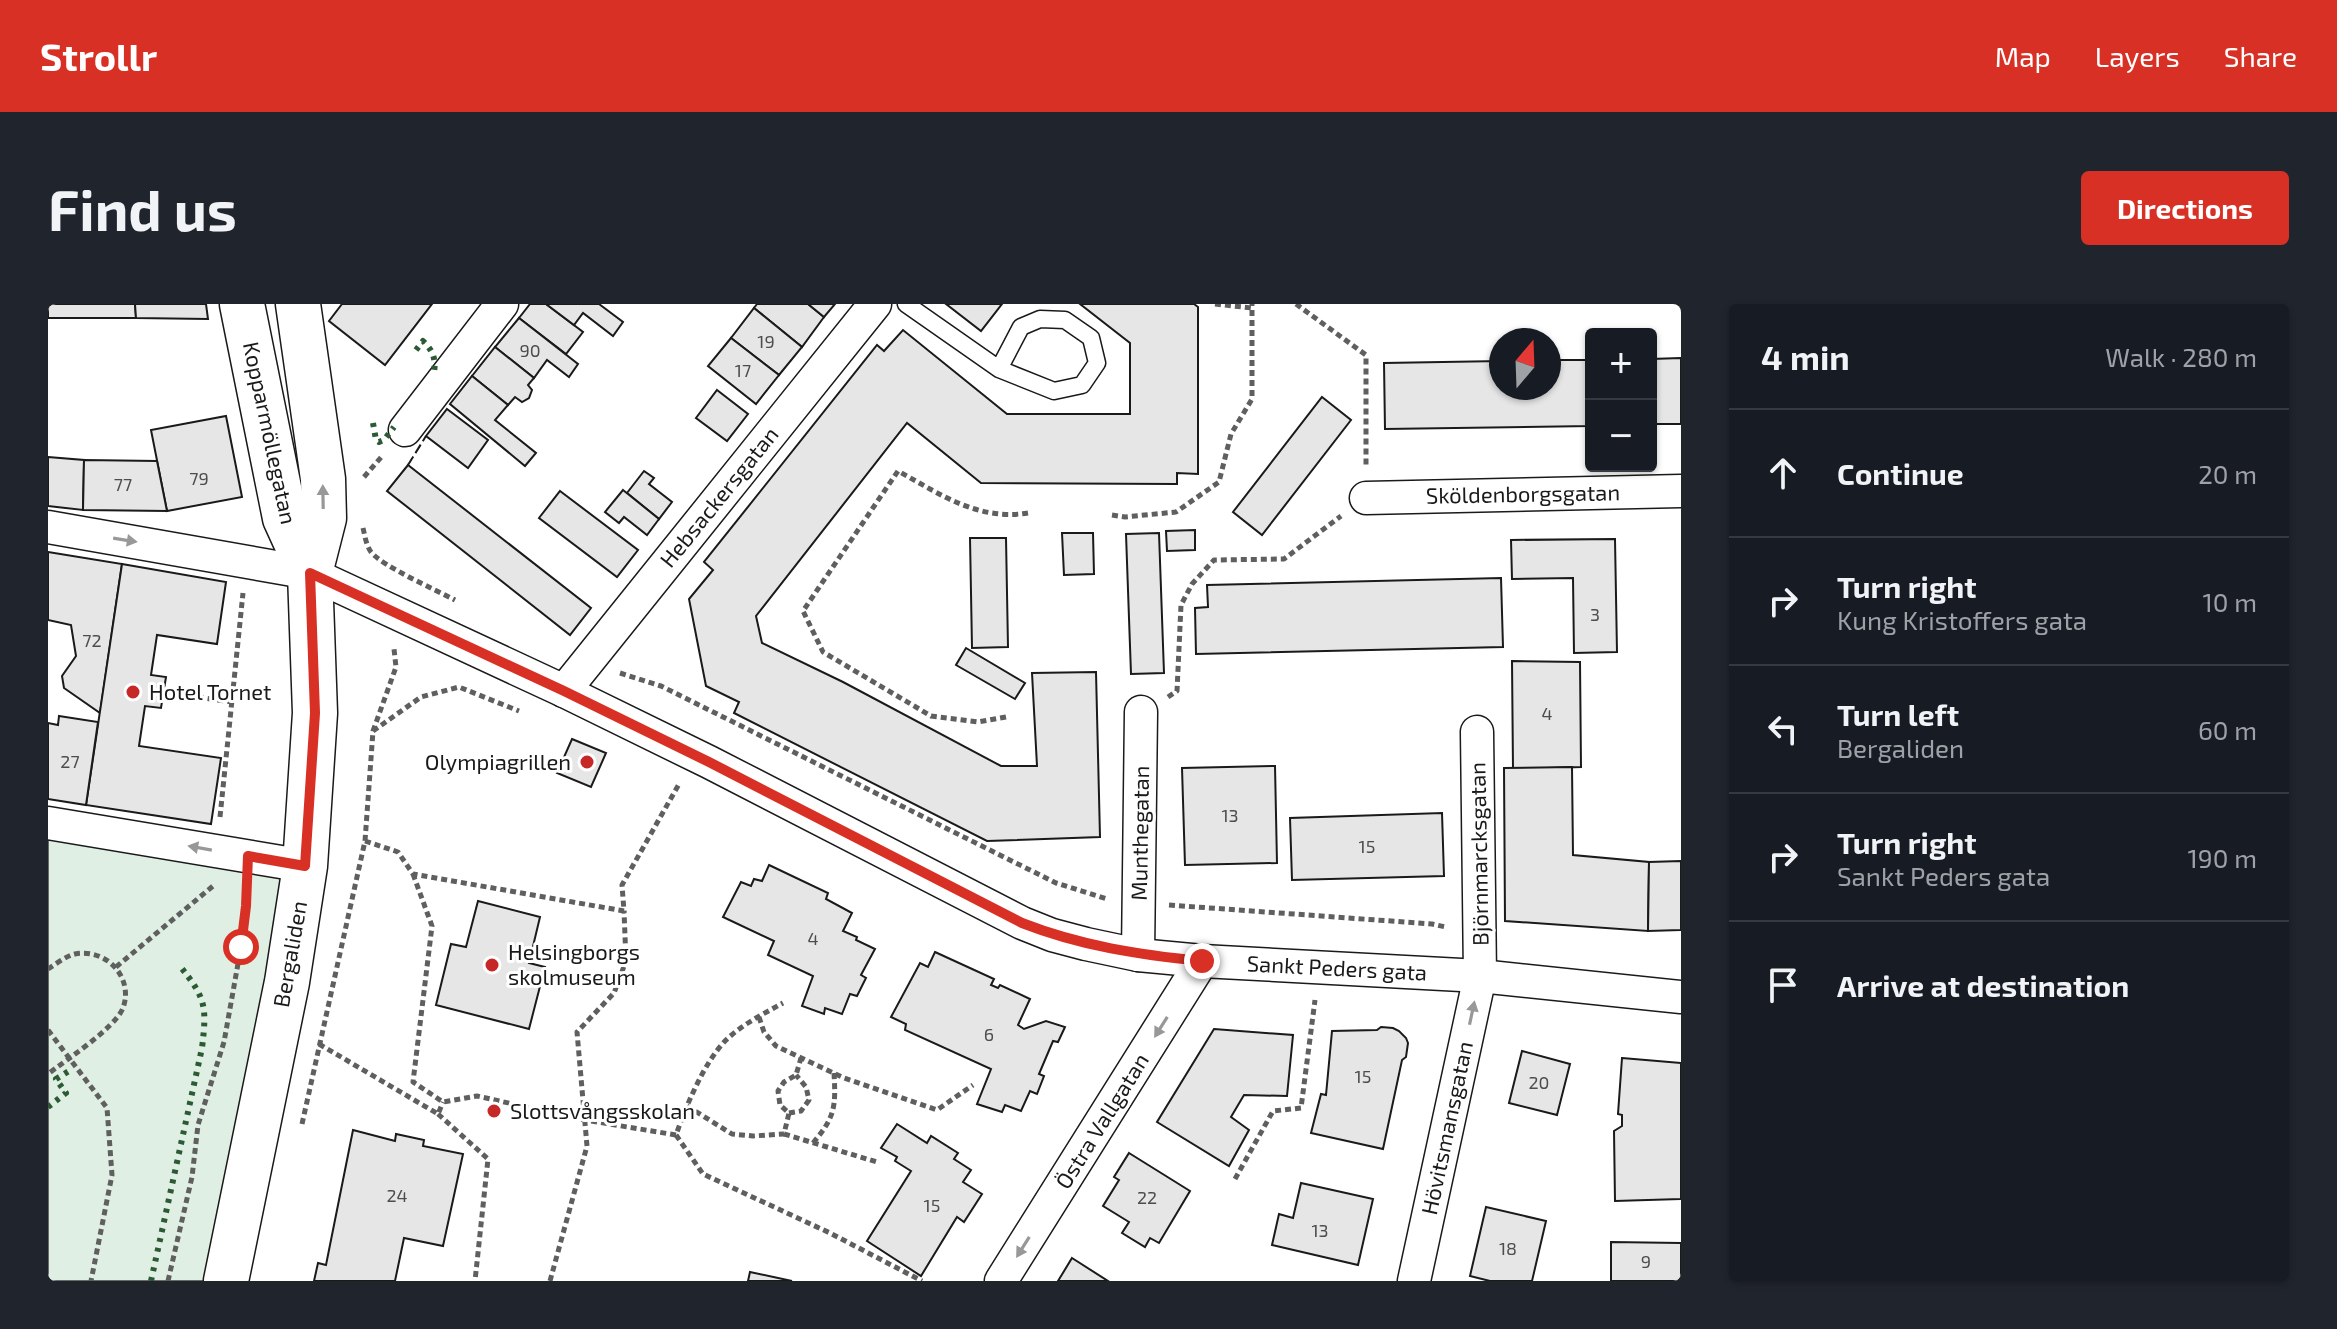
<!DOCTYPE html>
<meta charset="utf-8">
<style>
:root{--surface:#171b24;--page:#20242c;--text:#f1f3f6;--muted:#9ea1a6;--line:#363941;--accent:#d93025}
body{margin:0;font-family:"Exo 2",sans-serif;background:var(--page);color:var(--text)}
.controls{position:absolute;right:24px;top:24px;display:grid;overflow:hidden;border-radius:8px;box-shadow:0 2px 6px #0004}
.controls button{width:72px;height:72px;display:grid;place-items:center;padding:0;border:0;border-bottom:2px solid var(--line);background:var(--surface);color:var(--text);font:40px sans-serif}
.compass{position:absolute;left:1441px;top:24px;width:72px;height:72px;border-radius:50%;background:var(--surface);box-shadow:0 2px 6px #0004;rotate:19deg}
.stop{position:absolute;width:24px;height:24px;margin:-18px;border:6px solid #d93025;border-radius:50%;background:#fff}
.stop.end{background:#d93025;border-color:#fff;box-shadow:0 2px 8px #0008}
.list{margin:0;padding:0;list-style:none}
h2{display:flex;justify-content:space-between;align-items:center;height:104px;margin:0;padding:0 32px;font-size:34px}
h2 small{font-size:26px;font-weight:400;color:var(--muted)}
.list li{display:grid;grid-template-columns:52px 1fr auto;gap:24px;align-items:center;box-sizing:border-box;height:128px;padding:0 32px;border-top:2px solid var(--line)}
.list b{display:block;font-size:30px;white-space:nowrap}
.list p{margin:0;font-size:26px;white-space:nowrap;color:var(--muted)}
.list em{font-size:26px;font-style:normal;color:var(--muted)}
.icon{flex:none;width:44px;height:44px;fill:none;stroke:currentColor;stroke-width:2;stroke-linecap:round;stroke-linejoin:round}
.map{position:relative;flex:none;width:1633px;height:977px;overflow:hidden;border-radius:8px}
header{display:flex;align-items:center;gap:48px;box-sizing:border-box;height:112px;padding:0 40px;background:var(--accent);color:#fff}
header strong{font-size:38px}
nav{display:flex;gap:44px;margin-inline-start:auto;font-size:28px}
.intro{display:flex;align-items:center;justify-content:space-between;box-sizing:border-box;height:192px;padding:0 48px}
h1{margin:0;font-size:56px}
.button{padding:20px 36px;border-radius:8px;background:var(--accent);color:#fff;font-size:28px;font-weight:700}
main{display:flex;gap:48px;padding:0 48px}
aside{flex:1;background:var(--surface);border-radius:8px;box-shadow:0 2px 6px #0004}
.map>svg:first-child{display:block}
.green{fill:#e0efe3;stroke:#6a6a6a;stroke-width:2}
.building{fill:#e6e6e6;stroke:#1a1a1a;stroke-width:2}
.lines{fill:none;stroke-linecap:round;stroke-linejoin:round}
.lane-casing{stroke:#1a1a1a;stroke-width:19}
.street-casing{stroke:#1a1a1a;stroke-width:35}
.secondary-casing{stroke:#1a1a1a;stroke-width:47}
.path{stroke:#5f5f5f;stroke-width:5;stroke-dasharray:6 4;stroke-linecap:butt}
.lane{stroke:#fff;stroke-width:16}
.street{stroke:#fff;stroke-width:32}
.secondary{stroke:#fff;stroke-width:44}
.hedge{stroke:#2b5a34;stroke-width:6;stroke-dasharray:4 6;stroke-linecap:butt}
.fence{stroke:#1a1a1a;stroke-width:2;stroke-dasharray:10 4;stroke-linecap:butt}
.oneway{fill:#989898}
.route{stroke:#d93025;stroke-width:10}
.poi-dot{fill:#c62828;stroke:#fff;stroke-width:3}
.labels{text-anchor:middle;stroke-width:6;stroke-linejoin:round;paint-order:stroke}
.number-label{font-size:18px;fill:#4d4d4d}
.street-label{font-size:22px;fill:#1a1a1a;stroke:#fff}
.poi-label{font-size:22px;fill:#1a1a1a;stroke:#fff;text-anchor:start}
</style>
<header>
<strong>Strollr</strong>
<nav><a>Map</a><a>Layers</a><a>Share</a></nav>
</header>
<div class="intro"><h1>Find us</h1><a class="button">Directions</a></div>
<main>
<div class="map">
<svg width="1633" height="977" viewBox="0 0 1633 977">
<rect width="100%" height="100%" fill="#fff"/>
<polygon class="green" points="0,519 257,562 178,977 0,977"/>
<g class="building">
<polygon points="0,0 87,0 88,14 0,14"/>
<polygon points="87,0 158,0 160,15 88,14"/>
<polygon points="294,0 384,0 337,61 281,17"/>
<polygon points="482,0 498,0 535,28 518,50 471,14"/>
<polygon points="498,0 551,0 575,18 565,32 535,9 526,21"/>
<polygon points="709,0 760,0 776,13 754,43 706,4"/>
<polygon points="760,0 787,0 776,13"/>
<polygon points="898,0 954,0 933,27"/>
<polygon points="1032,0 1146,0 1150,3 1150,170 1129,169 1129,180 933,179 859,119 708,312 714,339 795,378 953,462 989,462 984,369 1048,368 1052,533 939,537 686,409 691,398 658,382 641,295 665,266 656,258 829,41 836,47 855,26 959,110 1082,110 1082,39"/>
<polygon points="706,4 754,43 731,71 683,34"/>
<polygon points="471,14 530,60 521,73 499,56 486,74 447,43"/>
<polygon points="683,34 731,71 708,100 660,62"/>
<polygon points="447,43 486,74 480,81 484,86 481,94 474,98 467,93 460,101 424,72"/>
<polygon points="1633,54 1633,120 1603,120 1603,55"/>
<polygon points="1501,56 1543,56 1543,122 1337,125 1336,59 1453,57 1453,84 1501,84"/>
<polygon points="424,72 460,101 447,116 488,149 477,162 402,100"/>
<polygon points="669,86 700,110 679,137 648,114"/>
<polygon points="1274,93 1303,116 1214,231 1185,208"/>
<polygon points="399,105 440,136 420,164 378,132"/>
<polygon points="178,112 194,193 119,207 103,126"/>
<polygon points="0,153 36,156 35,206 0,202"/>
<polygon points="36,156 109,157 119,207 35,206"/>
<polygon points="360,161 543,304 522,331 339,187"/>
<polygon points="596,167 606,174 601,180 624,198 611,215 579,189"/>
<polygon points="575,186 611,215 599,231 576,213 571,219 557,208"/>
<polygon points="512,187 590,246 569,273 491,214"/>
<polygon points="1147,226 1147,246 1119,247 1118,227"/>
<polygon points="1014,229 1045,229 1046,270 1016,271"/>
<polygon points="1111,229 1116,369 1083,370 1078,230"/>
<polygon points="922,234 958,234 960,343 924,344"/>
<polygon points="1567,235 1569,348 1526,349 1525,274 1464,275 1463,236"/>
<polygon points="0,248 74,260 52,409 16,384 14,372 28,352 23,321 0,316"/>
<polygon points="74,260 178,278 169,340 109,331 103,371 118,373 113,404 97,402 91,442 173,454 163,520 38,501"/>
<polygon points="1453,274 1455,343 1148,350 1147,304 1160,303 1159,281"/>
<polygon points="918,344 977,379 967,395 908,361"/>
<polygon points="1464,357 1532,358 1533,463 1465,465"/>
<polygon points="11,412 50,418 38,501 0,495 0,419 10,421"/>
<polygon points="524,435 558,449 543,483 509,469"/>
<polygon points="1227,462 1229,559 1137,561 1134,464"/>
<polygon points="1524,463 1525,551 1601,558 1600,627 1457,617 1456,464"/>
<polygon points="1394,509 1396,572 1244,576 1242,514"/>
<polygon points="1633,557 1633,626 1600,627 1601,558"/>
<polygon points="721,561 780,589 778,595 804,609 795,627 809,633 808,636 827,645 813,671 818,674 809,692 802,690 794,710 777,704 776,710 754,702 765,672 720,651 726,637 675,613 693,578 703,582 706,575 714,577"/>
<polygon points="430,597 492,613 481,659 497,663 481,725 388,701 403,640 418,643"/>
<polygon points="887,648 946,675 943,681 950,684 952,681 982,695 970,721 976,725 998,717 1017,723 1010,738 1005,737 991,770 996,772 989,790 982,787 973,807 957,801 954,808 929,800 943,765 857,726 858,720 843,713 872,659 880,663"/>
<polygon points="1333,723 1345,724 1351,727 1358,734 1360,739 1358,753 1354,756 1335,845 1263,829 1273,790 1278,791 1284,727 1329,726"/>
<polygon points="1166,725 1245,731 1239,792 1196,791 1183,813 1201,826 1181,862 1109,818"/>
<polygon points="1474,747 1522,760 1509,811 1461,799"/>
<polygon points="1574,754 1633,759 1633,895 1567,897 1566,827 1574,822 1574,811 1570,810"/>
<polygon points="849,820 879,839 883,832 910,849 906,855 923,866 915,878 934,890 916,918 909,913 873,972 819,937 863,867 847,857 849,853 833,844"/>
<polygon points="305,826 347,837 348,830 376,836 375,842 415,850 395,942 356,934 347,977 266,977 270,959 278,961"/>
<polygon points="1081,849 1142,887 1111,939 1102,934 1097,943 1074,929 1081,918 1055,902 1071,876 1066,873"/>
<polygon points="1253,879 1325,895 1310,961 1224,941 1231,910 1245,914"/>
<polygon points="1438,903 1498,917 1484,977 1442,977 1422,972"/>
<polygon points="1563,938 1633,939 1633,977 1563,977"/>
<polygon points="1024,954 1060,977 1010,977"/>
<polygon points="702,968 744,977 700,977"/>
</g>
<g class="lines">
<defs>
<polyline id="lane" points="858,0 951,65 1006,87 1034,81 1049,59 1043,34 1017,16 992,15 973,23 951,65"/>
<g id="street">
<polyline points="357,126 454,0"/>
<polyline points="1318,194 1633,187"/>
<polyline points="0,223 262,269 516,387 661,458 974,619 1004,631 1038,640 1090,651 1154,657 1432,672 1633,693"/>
<polyline points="516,387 827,0"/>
<polyline points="0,519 257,562"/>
<polyline points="1090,651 1093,408"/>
<polyline points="953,977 1154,657"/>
<polyline points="1366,977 1432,672 1429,428"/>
</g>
<g id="secondary">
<polyline points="194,0 237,214 262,269"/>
<polyline points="178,977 239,678 257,562 267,409 262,269 276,214 275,175 250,0"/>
</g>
</defs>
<use href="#lane" class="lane-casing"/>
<use href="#street" class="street-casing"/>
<use href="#secondary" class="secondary-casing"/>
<g class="path">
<polyline points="1167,0 1204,4"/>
<polyline points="1248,0 1318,51 1318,163"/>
<polyline points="316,173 335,151"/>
<polyline points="1064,211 1077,213 1128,208 1171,178 1183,130 1204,95 1204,0"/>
<path d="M315 224C317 232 318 241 323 248 334 262 388 286 407 296"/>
<polyline points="572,369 613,382 1008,579 1059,595"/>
<polyline points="120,389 184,398"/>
<polyline points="1120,393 1129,387 1133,301 1144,280 1166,256 1236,255 1293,212"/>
<path d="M958 413 930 418 883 412 775 348 755 307 850 167C892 190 929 217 980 209"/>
<polyline points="325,427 373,393 411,383 471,407"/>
<polyline points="172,513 195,289"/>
<polyline points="317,537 350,548 365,570 576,607 574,581 631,480"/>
<path d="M365 570 384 622 365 778 395 798 429 792 537 816 628 831C638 802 656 759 677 737 693 721 715 710 735 699"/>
<polyline points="1121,601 1384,620 1398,623"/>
<polyline points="68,663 165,582"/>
<path d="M0 665C8 660 18 652 27 650 59 644 86 674 75 704 67 724 18 756 0 770"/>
<polyline points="711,713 716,728 728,742 796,774 889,806 925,781"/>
<polyline points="0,726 59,804 64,871 43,977"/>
<polyline points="271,740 390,810 395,798"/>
<polyline points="639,802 684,830 705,832 736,830 741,809 732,801 730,787 736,778 748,771 753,754"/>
<polyline points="741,809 753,807 761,796 758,783 748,771"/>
<polyline points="390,810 440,855 427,977"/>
<polyline points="254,820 317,537 325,427 348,363 346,345"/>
<polyline points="736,830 829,858"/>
<polyline points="628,831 655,870 782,929 874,977"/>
<path d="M765 839C787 813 788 803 786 769"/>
<polyline points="1187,875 1225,807 1253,804 1267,696"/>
<polyline points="120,977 144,873 150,821 176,738 193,643 199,585"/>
<polyline points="502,977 539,842 529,728 566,689 578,657 576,607"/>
</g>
<use href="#lane" class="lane"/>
<use href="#street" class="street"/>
<use href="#secondary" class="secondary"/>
<g class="hedge">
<path d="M368 46 375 37C385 47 388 54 386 69"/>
<polyline points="325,119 328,136 331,138 336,136 346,123"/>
<polyline points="0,803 18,789 8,775 21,767"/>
<path d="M103 977 154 744C159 702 158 694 131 661"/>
</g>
<polyline class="fence" points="360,161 378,132"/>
</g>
<defs><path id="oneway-solid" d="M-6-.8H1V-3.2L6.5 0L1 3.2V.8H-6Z" transform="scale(2)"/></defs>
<g class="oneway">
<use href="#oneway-solid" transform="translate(275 193) rotate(-91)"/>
<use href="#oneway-solid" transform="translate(77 236) rotate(9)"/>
<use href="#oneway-solid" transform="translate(152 544) rotate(-170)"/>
<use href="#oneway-solid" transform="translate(1424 709) rotate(-78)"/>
<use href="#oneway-solid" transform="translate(1113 723) rotate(122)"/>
<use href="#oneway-solid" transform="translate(975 943) rotate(122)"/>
</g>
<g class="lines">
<path class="route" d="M193 643 198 602 200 552 257 562 267 409 262 269 516 387 661 458 974 619C1033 642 1092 651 1154 657"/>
</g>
<g class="poi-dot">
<circle cx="85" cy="388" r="8"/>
<circle cx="539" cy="458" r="8"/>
<circle cx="444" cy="661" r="8"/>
<circle cx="446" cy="807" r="8"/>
</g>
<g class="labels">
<g class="number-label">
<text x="718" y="44">19</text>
<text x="482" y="53">90</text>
<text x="695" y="73">17</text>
<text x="151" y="181">79</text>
<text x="75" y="187">77</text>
<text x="1547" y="317">3</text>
<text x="44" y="343">72</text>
<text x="1499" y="416">4</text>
<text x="22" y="464">27</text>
<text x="1182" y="518">13</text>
<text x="1319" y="549">15</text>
<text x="765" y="641">4</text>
<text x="941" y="737">6</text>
<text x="1315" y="779">15</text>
<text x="1491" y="785">20</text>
<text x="349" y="898">24</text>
<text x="1099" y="900">22</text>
<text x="884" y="908">15</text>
<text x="1272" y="933">13</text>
<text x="1460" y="951">18</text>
<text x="1598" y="964">9</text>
</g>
<g class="street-label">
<text transform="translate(222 129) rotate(78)" y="8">Kopparmöllegatan</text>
<text transform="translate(1475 190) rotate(-1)" y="8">Sköldenborgsgatan</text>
<text transform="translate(671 193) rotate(-51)" y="8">Hebsackersgatan</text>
<text transform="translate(1092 529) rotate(-89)" y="8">Munthegatan</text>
<text transform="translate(1431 550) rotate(-91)" y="8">Björnmarcksgatan</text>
<text transform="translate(242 650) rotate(-80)" y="8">Bergaliden</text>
<text transform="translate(1289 664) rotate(3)" y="8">Sankt Peders gata</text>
<text transform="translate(1054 817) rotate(-58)" y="8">Östra Vallgatan</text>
<text transform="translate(1399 824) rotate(-78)" y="8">Hövitsmansgatan</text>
</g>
<g class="poi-label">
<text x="101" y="396">Hotel Tornet</text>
<text x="523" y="466" text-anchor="end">Olympiagrillen</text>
<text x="460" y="656">Helsingborgs<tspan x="460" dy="25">skolmuseum</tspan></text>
<text x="462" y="815">Slottsvångsskolan</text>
</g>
</g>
</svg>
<div class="controls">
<button>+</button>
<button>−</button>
</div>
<svg class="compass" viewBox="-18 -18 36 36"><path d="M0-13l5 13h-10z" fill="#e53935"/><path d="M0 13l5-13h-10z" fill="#9ea1a6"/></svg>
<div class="stop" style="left:193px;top:643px"></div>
<div class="stop end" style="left:1154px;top:657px"></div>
</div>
<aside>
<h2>4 min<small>Walk · 280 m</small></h2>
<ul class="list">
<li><svg class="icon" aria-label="ahead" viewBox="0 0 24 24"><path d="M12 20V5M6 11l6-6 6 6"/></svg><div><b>Continue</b></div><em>20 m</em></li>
<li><svg class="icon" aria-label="right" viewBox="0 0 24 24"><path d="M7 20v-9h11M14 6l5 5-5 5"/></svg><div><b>Turn right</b><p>Kung Kristoffers gata</p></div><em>10 m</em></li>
<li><svg class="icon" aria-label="left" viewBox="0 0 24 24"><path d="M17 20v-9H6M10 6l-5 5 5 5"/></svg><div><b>Turn left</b><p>Bergaliden</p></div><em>60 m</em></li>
<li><svg class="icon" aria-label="right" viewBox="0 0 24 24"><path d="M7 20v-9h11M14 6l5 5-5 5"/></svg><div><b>Turn right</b><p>Sankt Peders gata</p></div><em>190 m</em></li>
<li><svg class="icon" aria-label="arrive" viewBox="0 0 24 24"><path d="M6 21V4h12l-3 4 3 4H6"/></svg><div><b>Arrive at destination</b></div></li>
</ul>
</aside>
</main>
